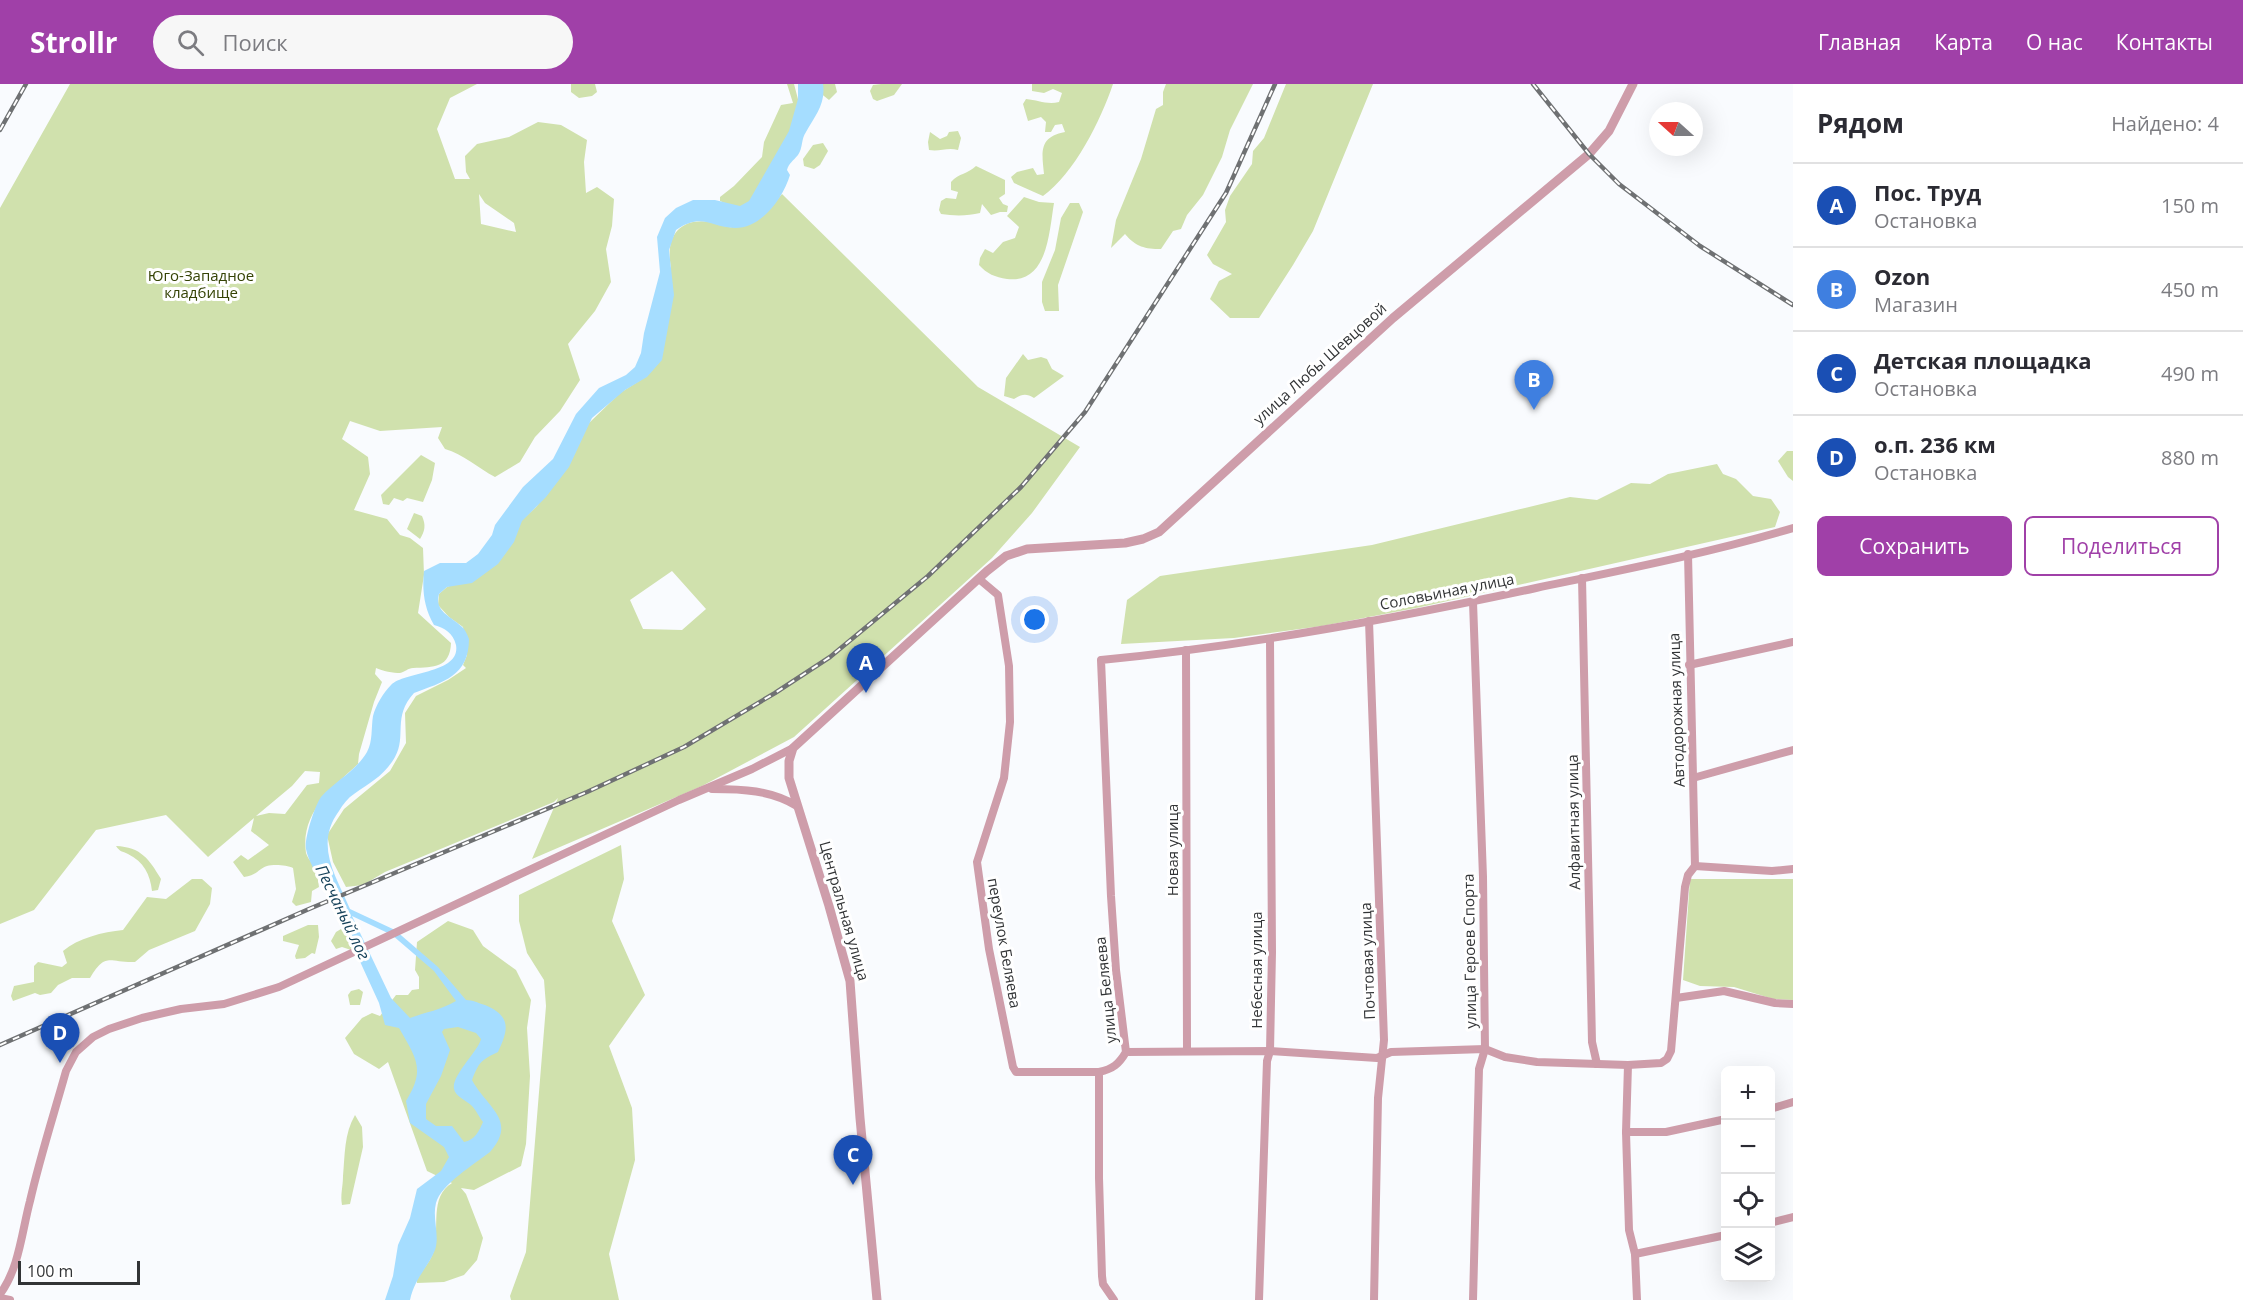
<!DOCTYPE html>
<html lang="ru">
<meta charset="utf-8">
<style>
:root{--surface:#fff;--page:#f7f7f7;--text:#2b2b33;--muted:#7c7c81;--line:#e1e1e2;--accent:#a040a8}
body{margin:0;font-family:"Open Sans",sans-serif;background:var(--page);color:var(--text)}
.controls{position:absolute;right:18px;bottom:18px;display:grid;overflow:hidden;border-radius:9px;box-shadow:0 6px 24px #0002}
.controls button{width:54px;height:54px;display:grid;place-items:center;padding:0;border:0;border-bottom:2px solid var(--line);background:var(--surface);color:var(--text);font:30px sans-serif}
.compass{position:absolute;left:1649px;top:18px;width:54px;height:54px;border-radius:50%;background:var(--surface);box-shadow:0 6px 24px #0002;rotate:291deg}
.scale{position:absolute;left:18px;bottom:15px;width:122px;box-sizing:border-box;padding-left:6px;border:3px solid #323436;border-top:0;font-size:16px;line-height:21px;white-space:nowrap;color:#323436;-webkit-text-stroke:4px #fff;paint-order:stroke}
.you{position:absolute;left:1035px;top:536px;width:21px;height:21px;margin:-15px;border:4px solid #fff;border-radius:50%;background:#1a73e8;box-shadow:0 0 0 9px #1a73e833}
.badge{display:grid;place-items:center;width:39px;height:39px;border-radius:50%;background:var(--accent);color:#fff;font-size:20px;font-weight:700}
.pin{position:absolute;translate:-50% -50px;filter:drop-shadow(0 2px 3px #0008)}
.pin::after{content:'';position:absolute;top:32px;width:21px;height:18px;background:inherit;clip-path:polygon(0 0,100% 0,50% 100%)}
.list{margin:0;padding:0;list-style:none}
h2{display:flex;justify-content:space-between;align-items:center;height:78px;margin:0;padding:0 24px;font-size:26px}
h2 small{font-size:20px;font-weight:400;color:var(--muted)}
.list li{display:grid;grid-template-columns:39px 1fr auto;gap:18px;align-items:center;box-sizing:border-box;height:84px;padding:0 24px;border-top:2px solid var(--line)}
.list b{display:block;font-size:22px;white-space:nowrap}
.list p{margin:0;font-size:20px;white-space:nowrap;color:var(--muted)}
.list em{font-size:20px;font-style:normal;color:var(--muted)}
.actions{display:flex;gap:12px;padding:18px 24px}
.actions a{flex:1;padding:14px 0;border:2px solid var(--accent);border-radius:9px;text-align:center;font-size:21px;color:var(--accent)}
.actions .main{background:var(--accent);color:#fff}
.icon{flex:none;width:33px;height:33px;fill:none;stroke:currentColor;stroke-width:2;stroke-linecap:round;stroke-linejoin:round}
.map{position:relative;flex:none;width:1793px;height:1216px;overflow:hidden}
header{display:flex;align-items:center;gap:36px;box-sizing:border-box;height:84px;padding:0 30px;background:var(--accent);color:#fff}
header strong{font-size:28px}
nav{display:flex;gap:33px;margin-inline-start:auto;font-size:21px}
.search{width:420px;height:54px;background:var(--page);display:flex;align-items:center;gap:15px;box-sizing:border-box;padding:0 21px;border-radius:33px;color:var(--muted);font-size:22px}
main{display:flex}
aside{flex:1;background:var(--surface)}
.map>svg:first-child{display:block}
.green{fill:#d0e1ad;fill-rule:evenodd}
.water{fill:#a5ddff;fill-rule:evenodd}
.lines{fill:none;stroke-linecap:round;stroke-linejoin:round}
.minor{stroke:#ce9daa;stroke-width:8}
.tertiary{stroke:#ce9daa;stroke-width:9}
.rail-casing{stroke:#6f7173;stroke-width:4.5}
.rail{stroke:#fff;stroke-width:2;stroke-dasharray:7;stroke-linecap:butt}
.labels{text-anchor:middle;stroke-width:6;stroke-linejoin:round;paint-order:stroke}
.park-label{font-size:15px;fill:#354305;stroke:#fff}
.street-label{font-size:15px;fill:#323436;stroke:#fff}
.water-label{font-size:16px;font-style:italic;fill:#16425a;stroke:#fff}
</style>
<header>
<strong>Strollr</strong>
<div class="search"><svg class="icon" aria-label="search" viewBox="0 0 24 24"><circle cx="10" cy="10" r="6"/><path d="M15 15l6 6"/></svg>Поиск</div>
<nav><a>Главная</a><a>Карта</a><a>О нас</a><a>Контакты</a></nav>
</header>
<main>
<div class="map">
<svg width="1793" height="1216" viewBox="0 0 1793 1216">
<rect width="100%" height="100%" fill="#f9fbfe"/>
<g class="green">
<path d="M70 0H477L450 14 437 45 455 95H470L466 88 465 72 477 60 509 53 538 38 561 41 587 56 584 78 586 109 597 103 614 115 612 142 606 165 611 198 595 227 568 260 580 296 560 327 535 353 520 378 495 393C478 384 463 370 445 365L438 354 442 343 380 347 350 337 342 355 368 373 370 390 354 426 387 435 400 451 410 454 423 464 424 491 418 529 451 559C450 584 434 583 413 584 408 584 405 588 400 589 394 589 382 587 376 584L375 590 382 598 374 618 359 670 358 680C332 704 300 729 306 769 307 773 310 776 313 781 317 788 318 795 319 803L312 807 311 818 296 822 292 818 296 805 293 784C287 781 274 780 267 782 258 785 258 791 244 793L233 778 241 771 248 776 269 761 251 747 254 734 208 773 166 731 96 746 34 826 0 840V124ZM479 110 485 119 514 139 516 148 481 140ZM305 687 320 688 319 699 307 701 285 730 269 729 256 732 292 702Z"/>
<polygon points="571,0 595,0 597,8 592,12 579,14 571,8"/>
<polygon points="787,0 794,0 799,19 789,62 743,127 720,117 720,113 734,102 762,73 764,58 781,21 793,19"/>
<polygon points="816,0 835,0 837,8 829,16 819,8"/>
<polygon points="881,0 902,0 894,11 877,17 873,15 870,7 873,1"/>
<path d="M1032 0H1113C1101 36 1074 90 1043 112L1014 99 1011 93 1017 88 1033 84 1037 91 1044 90C1042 69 1038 53 1065 48L1062 40 1055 41 1051 48H1045L1046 38 1041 33 1028 37 1023 20 1026 15C1038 16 1047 21 1059 18L1062 9 1053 5 1044 9 1032 7Z"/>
<path d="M1166 0H1253L1230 46 1222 73 1203 111 1187 131 1181 145 1173 147 1161 165C1145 165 1136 163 1125 150L1111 164 1116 136 1141 75 1156 25 1163 21V8Z"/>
<polygon points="1286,0 1373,0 1313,147 1293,181 1259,234 1230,234 1210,215 1219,197 1232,190 1213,180 1207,171 1226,138 1225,126 1230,112 1252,80 1253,67 1264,54"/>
<path d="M958 47 961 54 958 66C947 63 940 68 929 66L928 58 930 48 940 55 947 52 949 48Z"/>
<polygon points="823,59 828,67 820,81 814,85 804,82 803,75 813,61"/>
<path d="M976 82 1005 96V110L999 114 1003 120 1008 122 1007 128H1000L991 131 982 120 980 129C968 132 954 132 941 130L939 126 941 117 946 114 956 115 958 108 951 106V98C959 89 968 90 976 82Z"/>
<path d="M782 110 978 303 1080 363 1032 429 992 474 794 653 702 702 532 775 558 714 554 718 385 788 363 801 346 803 333 778 327 751 344 725 390 687 406 659 405 629 416 612 448 596 466 584 463 581 467 571 463 543 449 533 438 521 439 510 447 503 452 501 536 423 568 383 589 339 620 309 647 292 671 183C665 153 679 133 711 138 718 139 726 144 733 143 755 142 769 125 782 110ZM672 487 706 525 682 546 643 545 630 516Z"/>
<path d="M1024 113 1039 118 1054 119C1049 148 1048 200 1007 195 995 193 987 190 979 181L980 174 985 165 993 169 1003 158 1015 154 1019 143 1007 132Z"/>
<polygon points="1070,119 1079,119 1083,128 1058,201 1059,227 1045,227 1042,218 1042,198 1055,166 1061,134"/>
<path d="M1023 270 1028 276 1041 273 1047 275 1052 285 1064 292 1034 314C1026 309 1022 310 1014 315L1004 312 1006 294Z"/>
<polygon points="1787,367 1793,367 1793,397 1788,393 1778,377"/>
<polygon points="421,371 435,379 432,396 423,418 407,414 403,417 394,414 389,421 383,420 381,411"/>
<polygon points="1717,380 1723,390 1736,395 1753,412 1771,415 1780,428 1775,443 1421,523 1322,542 1234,554 1121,560 1127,516 1160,492 1372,461 1570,413 1597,416 1631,399 1650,400 1668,390"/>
<path d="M414 429 422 432C426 441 425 447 420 455L407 445Z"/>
<polygon points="621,761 624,795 612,837 645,911 609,962 632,1024 635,1076 609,1170 619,1216 511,1216 510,1212 526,1168 546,922 544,896 527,869 519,837 519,811"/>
<path d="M116 762C141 763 149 775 161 795L158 806 152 807C150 790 144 778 128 770 122 767 120 768 116 762Z"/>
<path d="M192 795H202L212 804 210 820 195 847 149 866 135 878C109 879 106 867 90 894H72L58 901 51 909 40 911 35 909 13 917 11 912 14 902 34 898V882L38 878 62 883 67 879 63 867C78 854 103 848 123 846L147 813 166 815Z"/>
<polygon points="1690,795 1793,795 1793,916 1773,915 1734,903 1700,902 1683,896"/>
<path d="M448 837 473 846 483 862 516 886 531 916 527 944 530 992 526 1060 521 1082 474 1106 461 1104 466 1110 483 1154 477 1176 464 1191 444 1198 417 1199V1195C422 1186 432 1176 434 1166 440 1144 429 1113 452 1099L427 1087 388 978 379 985 354 970 345 954 362 934 372 929 380 932 396 911H408L412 906 419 905V893L415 886 417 858Z"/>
<polygon points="308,841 318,841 319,853 315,870 312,869 305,874 296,875 295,872 299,861 283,857 283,852"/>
<polygon points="341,845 351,854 354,859 351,866 342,863 336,865 331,857 336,848"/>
<polygon points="359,905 363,908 360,921 350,921 348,911 351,907"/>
<path d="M355 1031 362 1043 363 1063 350 1120 342 1121C340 1111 343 1103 343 1092 345 1071 344 1050 355 1031Z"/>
</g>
<path class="water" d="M798 0H823C826 20 815 32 806 48 801 55 803 64 798 71 793 77 789 79 787 86L790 91C783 114 762 144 735 144 710 143 702 128 676 146L669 166 674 211 662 276 647 293 625 306 592 334 569 383 546 413 522 437 514 458 498 480 472 499 447 503 439 510C434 527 450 532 461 542 465 545 467 550 469 555 469 592 443 598 414 609 392 633 407 652 395 673 384 692 371 698 354 710 348 714 343 720 339 727 314 761 336 792 350 825L395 846 438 883 466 916C473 916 478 919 485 921 511 932 509 945 498 968 481 976 479 978 472 996 487 1024 518 1036 490 1068 475 1080 441 1100 436 1119 432 1134 440 1151 435 1166 428 1184 415 1193 410 1216H385L393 1192 398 1161 410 1134 417 1105 441 1087 449 1073 444 1063 410 1039 406 1017C426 985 416 974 399 944L385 941 379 919 325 801C317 793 308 776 306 765 304 755 315 721 321 713 335 697 356 687 367 668 373 657 371 644 373 632 376 621 383 609 391 601 405 587 461 590 456 561 453 549 445 544 434 541 424 524 422 506 424 487L440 479H466L478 470 492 451 495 441 523 403 553 375 576 330 599 304 626 291 635 283 641 269 644 249 660 188 657 153 665 134 676 124 693 116H715L740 122 749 117 789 47 798 15ZM352 832 392 851 434 887 456 917C441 926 426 928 410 934L391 914ZM458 943 476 949 481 955C479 966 451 992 454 1005 455 1012 467 1017 472 1022 476 1026 479 1033 483 1038 479 1047 475 1056 464 1058L452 1042H436L426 1035V1020L441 992 449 969 450 966 442 948 444 945Z"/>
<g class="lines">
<g class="minor">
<polyline points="1688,470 1695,782"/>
<polyline points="1582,494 1592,958 1597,980"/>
<polyline points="979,495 998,511 1009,582 1010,638 1004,694 977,778 989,865 1013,983 1016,988 1099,988"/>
<polyline points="1473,518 1483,793 1485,965 1479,985 1473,1216"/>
<polyline points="1369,537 1384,956 1378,1014 1374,1216"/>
<polyline points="1186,566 1187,966"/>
<polyline points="1689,581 1793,558"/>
<polyline points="1693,694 1793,666"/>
<path d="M712 705C742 705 771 706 797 722"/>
<polyline points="1695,782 1772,787 1793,785"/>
<polyline points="1676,914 1724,907 1775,919 1793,920"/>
<polyline points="1126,968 1270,967 1377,974 1391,968 1485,965 1505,973 1537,978 1628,981 1661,979 1667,975 1671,967 1685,803 1688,791 1695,782"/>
<polyline points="1628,981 1626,1048 1629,1146 1635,1170 1637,1216"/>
<polyline points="1770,1025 1793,1018"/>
<polyline points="1626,1048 1666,1048 1726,1035"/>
<polyline points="1770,1139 1793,1133"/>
<polyline points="1635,1170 1726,1151"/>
<path d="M0 1210C19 1185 22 1147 30 1117 40 1073 54 1030 66 987L76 968 93 953 109 945 142 934 181 925 224 920 279 903 679 716 752 685 793 664"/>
<polyline points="0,1214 10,1216"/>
<path d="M1114 1216 1103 1200 1102 1192 1099 1094V988C1113 985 1119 980 1126 968L1116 886 1111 812 1101 576C1247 562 1393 535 1536 504 1622 486 1709 469 1793 444"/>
<polyline points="1259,1216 1267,977 1270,967 1272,868 1270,555"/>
</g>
<polyline class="tertiary" points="877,1216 860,1034 850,897 829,822 789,694 789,677 793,664 987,487 1006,472 1027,465 1125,459 1143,455 1159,448 1393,234 1589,70 1609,47 1633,0"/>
<defs>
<g id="rail">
<polyline points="1533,0 1589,70 1619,100 1700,162 1793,221"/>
<polyline points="0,46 26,0"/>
<polyline points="0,961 309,825 587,708 684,663 775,609 830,573 928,492 1021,403 1085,328 1226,109 1275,0"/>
</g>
</defs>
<use href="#rail" class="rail-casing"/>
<use href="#rail" class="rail"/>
</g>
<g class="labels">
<g class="park-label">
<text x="201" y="197">Юго-Западное<tspan x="201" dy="17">кладбище</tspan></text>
</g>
<g class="street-label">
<text transform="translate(1320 280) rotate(-42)" y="5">улица Любы Шевцовой</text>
<text transform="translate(1447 508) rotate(-11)" y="5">Соловьиная улица</text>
<text transform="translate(1677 626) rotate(-92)" y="5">Автодорожная улица</text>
<text transform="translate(1574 738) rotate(-91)" y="5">Алфавитная улица</text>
<text transform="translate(1173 766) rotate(-90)" y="5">Новая улица</text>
<text transform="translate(844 827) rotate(74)" y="5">Центральная улица</text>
<text transform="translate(1004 859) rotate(80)" y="5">переулок Беляева</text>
<text transform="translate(1470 867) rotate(-91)" y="5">улица Героев Спорта</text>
<text transform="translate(1368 877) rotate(-92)" y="5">Почтовая улица</text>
<text transform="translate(1257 886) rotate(-90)" y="5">Небесная улица</text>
<text transform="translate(1106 906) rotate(-96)" y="5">улица Беляева</text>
</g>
<g class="water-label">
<text transform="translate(343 828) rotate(64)" y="6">Песчаный лог</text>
</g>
</g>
</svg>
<div class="controls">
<button>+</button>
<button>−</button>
<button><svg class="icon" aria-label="locate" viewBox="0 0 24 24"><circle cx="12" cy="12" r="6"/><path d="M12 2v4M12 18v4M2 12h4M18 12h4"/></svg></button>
<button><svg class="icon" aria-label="layers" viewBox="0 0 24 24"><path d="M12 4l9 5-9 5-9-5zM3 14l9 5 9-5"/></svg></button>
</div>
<svg class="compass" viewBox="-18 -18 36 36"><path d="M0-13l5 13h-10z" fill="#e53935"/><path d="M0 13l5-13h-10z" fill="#7c7c81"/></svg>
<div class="scale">100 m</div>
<div class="you"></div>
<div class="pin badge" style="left:866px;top:609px;background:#1a4fb4">A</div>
<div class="pin badge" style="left:1534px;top:326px;background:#3f7fe0">B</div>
<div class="pin badge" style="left:853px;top:1101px;background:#1a4fb4">C</div>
<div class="pin badge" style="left:60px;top:979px;background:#1a4fb4">D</div>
</div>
<aside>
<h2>Рядом<small>Найдено: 4</small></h2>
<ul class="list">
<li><span class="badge" style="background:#1a4fb4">A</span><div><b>Пос. Труд</b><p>Остановка</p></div><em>150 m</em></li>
<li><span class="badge" style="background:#3f7fe0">B</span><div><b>Ozon</b><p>Магазин</p></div><em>450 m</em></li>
<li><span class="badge" style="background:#1a4fb4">C</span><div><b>Детская площадка</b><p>Остановка</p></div><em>490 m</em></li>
<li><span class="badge" style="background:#1a4fb4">D</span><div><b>о.п. 236 км</b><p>Остановка</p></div><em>880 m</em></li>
</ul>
<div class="actions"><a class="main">Сохранить</a><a>Поделиться</a></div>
</aside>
</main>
